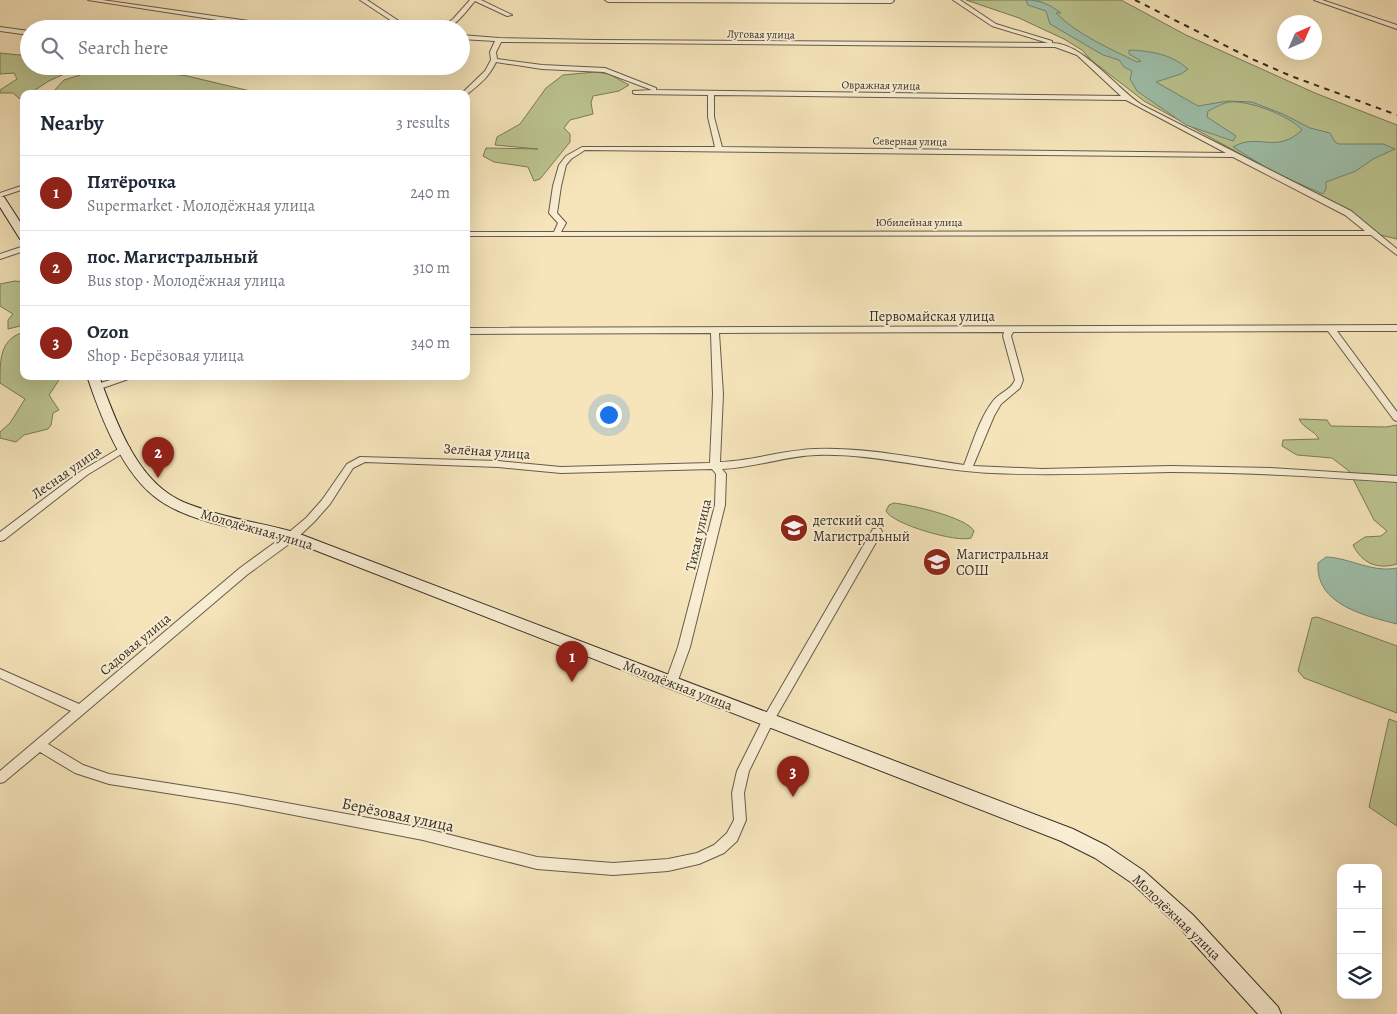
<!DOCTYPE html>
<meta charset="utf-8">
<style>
:root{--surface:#fff;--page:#f2f2f3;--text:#1f2937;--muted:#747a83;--line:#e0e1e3;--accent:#8f2418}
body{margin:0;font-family:Alegreya,serif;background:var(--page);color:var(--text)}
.controls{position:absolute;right:15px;bottom:15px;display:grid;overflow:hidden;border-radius:10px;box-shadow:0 5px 20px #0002}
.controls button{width:45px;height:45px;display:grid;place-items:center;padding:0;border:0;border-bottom:1px solid var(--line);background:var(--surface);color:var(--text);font:25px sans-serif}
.compass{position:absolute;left:1277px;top:15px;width:45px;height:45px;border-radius:50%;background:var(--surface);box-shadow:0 5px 20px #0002;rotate:45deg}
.you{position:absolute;left:608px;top:414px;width:18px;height:18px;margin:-12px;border:4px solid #fff;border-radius:50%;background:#1a73e8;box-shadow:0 0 0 8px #1a73e833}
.badge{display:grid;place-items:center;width:32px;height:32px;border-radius:50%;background:var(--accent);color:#fff;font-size:16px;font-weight:700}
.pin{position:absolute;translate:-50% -41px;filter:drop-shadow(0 1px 2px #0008)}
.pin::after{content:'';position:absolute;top:26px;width:18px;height:15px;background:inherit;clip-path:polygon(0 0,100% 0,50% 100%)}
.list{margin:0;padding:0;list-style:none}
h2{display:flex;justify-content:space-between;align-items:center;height:65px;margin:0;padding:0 20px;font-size:21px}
h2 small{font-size:16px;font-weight:400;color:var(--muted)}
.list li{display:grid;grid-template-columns:32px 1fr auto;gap:15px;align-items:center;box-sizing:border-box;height:75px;padding:0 20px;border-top:1px solid var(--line)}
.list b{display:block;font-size:19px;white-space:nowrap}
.list p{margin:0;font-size:16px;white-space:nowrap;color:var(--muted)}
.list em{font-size:16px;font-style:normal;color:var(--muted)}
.icon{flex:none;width:28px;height:28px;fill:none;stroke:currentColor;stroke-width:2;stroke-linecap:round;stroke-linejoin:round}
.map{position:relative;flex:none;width:1397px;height:1014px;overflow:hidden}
.search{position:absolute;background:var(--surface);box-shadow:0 5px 20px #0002;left:20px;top:20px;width:450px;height:55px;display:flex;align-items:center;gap:12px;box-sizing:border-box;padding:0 18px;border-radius:28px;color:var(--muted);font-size:19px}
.panel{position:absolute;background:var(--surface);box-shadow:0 5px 20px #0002;left:20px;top:90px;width:450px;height:290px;border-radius:10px}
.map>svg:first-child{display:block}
.green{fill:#bcc590;stroke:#797a5a}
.water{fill:#9ec0ab;stroke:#748675}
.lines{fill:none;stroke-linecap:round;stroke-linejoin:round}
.street-casing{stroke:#665c4a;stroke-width:2}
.secondary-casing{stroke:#362e24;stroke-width:2}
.street{fill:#f9eed3;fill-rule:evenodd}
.secondary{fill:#f9eed3;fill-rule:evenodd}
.rail{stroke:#362e24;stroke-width:2;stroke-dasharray:5.5 5.5;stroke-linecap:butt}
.labels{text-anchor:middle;stroke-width:4;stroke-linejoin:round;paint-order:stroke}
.far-street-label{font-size:11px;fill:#362e24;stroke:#f9eed3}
.street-label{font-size:14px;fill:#362e24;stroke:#f9eed3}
.poi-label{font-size:14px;fill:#362e24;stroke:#f9eed3;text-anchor:start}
.near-street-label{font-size:16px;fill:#362e24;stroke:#f9eed3}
</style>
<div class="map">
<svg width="1397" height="1014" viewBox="0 0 1397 1014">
<rect width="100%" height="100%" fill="#f6e5bb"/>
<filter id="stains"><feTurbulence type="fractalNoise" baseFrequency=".004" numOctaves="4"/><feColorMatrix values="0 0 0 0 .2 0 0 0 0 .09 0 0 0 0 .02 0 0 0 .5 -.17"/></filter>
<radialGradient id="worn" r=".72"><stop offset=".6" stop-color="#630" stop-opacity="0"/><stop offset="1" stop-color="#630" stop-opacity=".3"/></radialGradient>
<g class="green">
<polygon points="966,0 1121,0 1186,35 1315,93 1397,125 1397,239 1372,233 1348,213 1144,101 1091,60 1082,50 1064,39 1019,18"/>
<path d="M0 53 29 56V66H112L187 76 263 94H51L64 80 80 75 79 70C68 72 59 76 49 81 41 85 33 94 24 94V96L20 99 13 93H0V90L17 79 14 73 0 74Z"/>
<polygon points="595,72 609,74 629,85 619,91 593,96 591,103 593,114 570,120 564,128 570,134 570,142 540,179 534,181 528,167 494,162 483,156 486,148 538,149 495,145 497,137 520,124 546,88 563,75"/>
<polygon points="15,281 24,282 24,325 8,329 8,320 13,314 0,306 0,284"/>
<path d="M24 332V376L61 377 49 395 59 410 53 413 51 425 48 429 24 435 16 442 0 438V432L10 423 25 399 0 383C0 359 0 339 24 332Z"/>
<path d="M1299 419 1327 420 1331 426 1386 427 1397 425V564C1377 570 1362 563 1353 545L1365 537 1381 536 1387 531 1374 520 1349 471 1332 458 1297 455 1282 446 1283 440 1319 439C1314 430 1304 429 1299 419Z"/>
<path d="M894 503C911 505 966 517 974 531L971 538C957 543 892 524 886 511L889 505Z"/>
<polygon points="1317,617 1397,646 1397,713 1304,678 1298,671 1312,618"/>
<polygon points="1389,719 1397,722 1397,826 1369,807"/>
</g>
<g class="water">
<path d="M1026 0C1040 0 1049 4 1061 13H1056C1078 35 1109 48 1137 62L1141 61 1129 54V50C1151 51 1171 54 1188 69L1181 74 1156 82 1198 106 1228 101 1252 102 1283 114 1310 128 1330 133 1335 142 1339 144H1383L1395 149 1373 159 1356 171 1326 182V189L1323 194 1273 172 1233 147C1258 132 1276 155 1302 130 1291 116 1248 100 1230 102 1222 103 1215 108 1208 111L1207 117 1236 136 1233 141 1186 125 1137 91 1130 79 1132 71 1124 67 1119 60 1103 55 1050 24 1046 11 1028 5Z"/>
<path d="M1326 557C1351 558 1372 573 1397 568V624C1366 616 1315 605 1318 563Z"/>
</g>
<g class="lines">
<defs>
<g id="street">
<polygon points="88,0 102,0 256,22 259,24 256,26"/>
<polygon points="360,0 367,0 411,29 404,29"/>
<path d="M470 0H481L512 15 507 16 475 1C466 11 455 29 440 29L453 19Z"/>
<polygon points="605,0 893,0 894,1 891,3 608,2"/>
<path d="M953 0H960L996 24 1052 41V43C1083 43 1116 88 1142 105L1351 211 1397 249V255L1371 235 466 236V232H554L558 223 549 213 553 186 559 165 566 156 582 147H715L708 117V95L635 94 633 93V91L652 90 604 72 542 69 496 62C489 77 479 85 466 95V94H461L485 71 491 60 490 52 495 41 461 39V35L499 38 596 40 1048 43 992 26ZM501 42 1055 47 1077 55 1121 96 656 90V88L605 68 542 65 497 59 496 52ZM714 95 1126 100 1226 153 722 147 714 117ZM585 150 1233 157 1345 215 1365 231 561 232 566 223 557 213 561 186 566 165 571 159Z"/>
<polygon points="1314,0 1322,0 1397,25 1397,29"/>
<polygon points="0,27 29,31 29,35 0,31"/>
<polygon points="24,185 24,189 0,197 0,193"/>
<polygon points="24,246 24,251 0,259 0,254"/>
<path d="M1397 325V331H1337L1397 412V421L1394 420 1328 331 1013 332 1011 336 1023 380 1020 388 1001 404 994 416 973 466 1042 469 1171 466 1271 468 1397 476V482C1321 477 1246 472 1170 472 1111 473 1052 476 992 473 933 471 875 453 816 455 785 456 754 468 722 469L726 474 725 505 690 647 677 683 675 686 671 688 667 686 665 683 678 647 715 505 716 474 712 469 561 473 498 467 365 462 353 468 330 504 314 522 296 539 248 574 48 744 83 765 109 774 237 794 423 828 537 857 613 863 668 859 697 853 714 845 727 833 734 820 732 793 737 771 764 717 873 529H881L882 532 773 722 749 771 744 793 746 820 737 841 724 853 699 864 668 871 613 875 537 869 423 840 237 804 109 784 75 773 40 752 4 782 0 783V771L71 711 0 678V669L79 704 240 568 288 533 306 518 322 500 347 464 360 457 498 461 561 467 710 463 713 394 711 333 466 334V328ZM1004 332 1003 336 1015 380C1011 390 999 393 993 401 979 419 972 445 964 465 915 458 865 447 815 449 783 450 752 461 720 462L723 394 719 333Z"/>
<polygon points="123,376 137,376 97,390 93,387 94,385"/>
<polygon points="125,445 128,446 130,448 128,450 87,475 4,540 0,541 0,532 81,471"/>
</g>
<g id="secondary">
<polygon points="0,196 4,197 24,228 24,240 20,239 0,207"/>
<path d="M87 376H99C114 416 132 469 169 494 182 503 199 508 215 513 242 521 270 525 297 533L1073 829 1107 846 1144 871 1193 915 1278 1007 1281 1014H1258L1179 927 1132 883 1095 858 1061 841 289 540C250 531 191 523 159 500 122 474 101 417 87 376Z"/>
</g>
</defs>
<use href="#street" class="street-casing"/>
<use href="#secondary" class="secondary-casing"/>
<use href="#street" class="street"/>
<use href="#secondary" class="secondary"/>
<polyline class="rail" points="1135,0 1252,59 1291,76 1397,115"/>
</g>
<defs>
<symbol id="school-disc" viewBox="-11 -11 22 22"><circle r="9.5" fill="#8f2418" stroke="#f9eed3"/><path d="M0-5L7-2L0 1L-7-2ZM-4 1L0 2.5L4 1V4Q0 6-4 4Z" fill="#fff"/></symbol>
</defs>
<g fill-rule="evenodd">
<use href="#school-disc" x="778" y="512" width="32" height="32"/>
<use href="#school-disc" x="921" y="546" width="32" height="32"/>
</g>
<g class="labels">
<g class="far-street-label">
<text transform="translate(761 34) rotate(1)" y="4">Луговая улица</text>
<text transform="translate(881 85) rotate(1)" y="4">Овражная улица</text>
<text transform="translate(910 141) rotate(1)" y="4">Северная улица</text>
<text x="919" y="226">Юбилейная улица</text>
</g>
<g class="street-label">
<text x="932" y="321">Первомайская улица</text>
<text transform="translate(487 451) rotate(4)" y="5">Зелёная улица</text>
<text transform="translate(66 472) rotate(-35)" y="5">Лесная улица</text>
<text transform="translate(257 529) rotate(16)" y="5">Молодёжная улица</text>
<text transform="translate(698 535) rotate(-77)" y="5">Тихая улица</text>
<text transform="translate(135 644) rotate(-40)" y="5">Садовая улица</text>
<text transform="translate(678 685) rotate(21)" y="5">Молодёжная улица</text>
<text transform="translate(1177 917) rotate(44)" y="5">Молодёжная улица</text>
</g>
<g class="poi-label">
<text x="813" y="525">детский сад<tspan x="813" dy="16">Магистральный</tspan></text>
<text x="956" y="559">Магистральная<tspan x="956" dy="16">СОШ</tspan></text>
</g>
<g class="near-street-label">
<text transform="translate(398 814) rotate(12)" y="6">Берёзовая улица</text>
</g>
</g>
<rect width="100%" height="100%" filter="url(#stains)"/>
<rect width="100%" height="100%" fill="url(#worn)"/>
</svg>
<div class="controls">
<button>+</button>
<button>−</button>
<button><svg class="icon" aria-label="layers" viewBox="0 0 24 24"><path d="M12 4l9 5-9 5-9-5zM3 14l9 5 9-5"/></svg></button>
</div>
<svg class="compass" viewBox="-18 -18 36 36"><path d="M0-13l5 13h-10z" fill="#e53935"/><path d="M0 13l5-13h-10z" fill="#747a83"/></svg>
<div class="you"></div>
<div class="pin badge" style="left:572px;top:682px">1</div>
<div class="pin badge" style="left:158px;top:478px">2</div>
<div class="pin badge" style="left:793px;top:797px">3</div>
<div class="search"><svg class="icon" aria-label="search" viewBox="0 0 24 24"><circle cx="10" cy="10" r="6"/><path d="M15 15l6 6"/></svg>Search here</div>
<section class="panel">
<h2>Nearby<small>3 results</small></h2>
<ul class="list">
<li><span class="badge">1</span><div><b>Пятёрочка</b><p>Supermarket · Молодёжная улица</p></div><em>240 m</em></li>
<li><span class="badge">2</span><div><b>пос. Магистральный</b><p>Bus stop · Молодёжная улица</p></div><em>310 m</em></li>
<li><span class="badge">3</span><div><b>Ozon</b><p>Shop · Берёзовая улица</p></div><em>340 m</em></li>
</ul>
</section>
</div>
